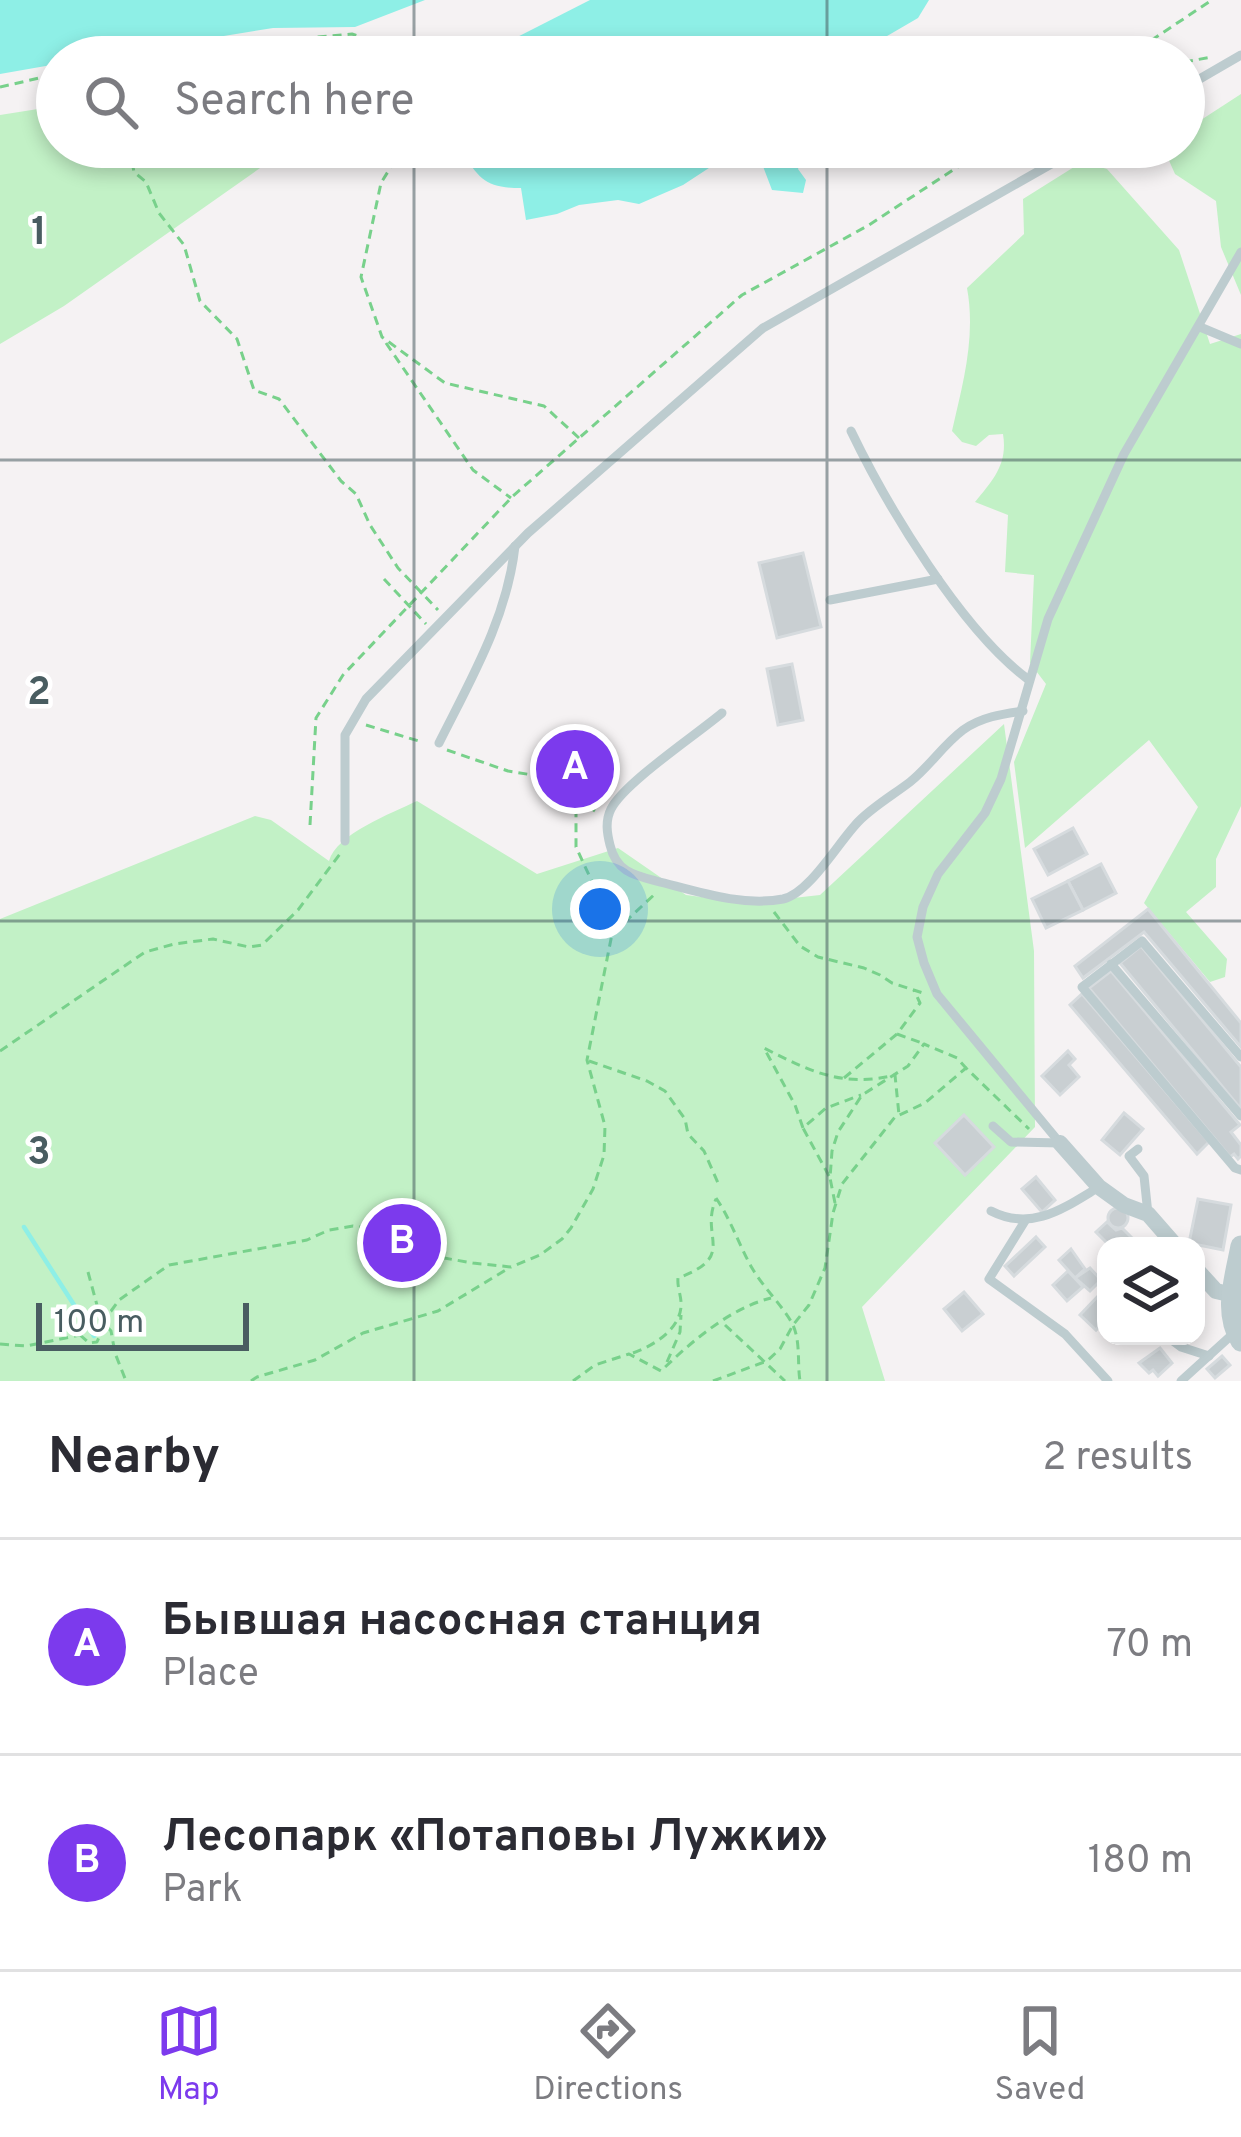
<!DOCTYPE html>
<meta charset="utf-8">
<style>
:root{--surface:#fff;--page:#f7f7f7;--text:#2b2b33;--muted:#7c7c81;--line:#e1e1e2;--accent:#7c3aed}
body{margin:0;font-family:Overpass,sans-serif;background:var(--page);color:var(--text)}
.controls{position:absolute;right:36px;bottom:36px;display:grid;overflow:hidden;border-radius:24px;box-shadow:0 6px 18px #0003}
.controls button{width:108px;height:108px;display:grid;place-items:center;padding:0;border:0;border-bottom:3px solid var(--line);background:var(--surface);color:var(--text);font:60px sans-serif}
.scale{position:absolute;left:36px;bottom:30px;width:213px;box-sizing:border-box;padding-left:12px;border:6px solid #495d61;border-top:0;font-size:33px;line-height:42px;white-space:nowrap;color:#495d61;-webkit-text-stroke:9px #fff;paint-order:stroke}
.you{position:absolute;left:600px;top:909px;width:42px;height:42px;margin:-30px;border:9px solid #fff;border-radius:50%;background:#1a73e8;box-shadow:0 0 0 18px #1a73e833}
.badge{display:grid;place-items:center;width:78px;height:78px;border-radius:50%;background:var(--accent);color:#fff;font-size:39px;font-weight:700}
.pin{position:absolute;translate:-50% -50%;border:6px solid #fff;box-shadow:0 3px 12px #0006}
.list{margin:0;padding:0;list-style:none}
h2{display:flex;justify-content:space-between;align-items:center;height:156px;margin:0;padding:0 48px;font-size:51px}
h2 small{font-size:39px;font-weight:400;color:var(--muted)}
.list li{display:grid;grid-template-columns:78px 1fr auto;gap:36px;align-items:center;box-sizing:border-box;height:216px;padding:0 48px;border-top:3px solid var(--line)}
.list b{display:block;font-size:45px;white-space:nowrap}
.list p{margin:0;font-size:39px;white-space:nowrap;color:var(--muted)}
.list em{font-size:39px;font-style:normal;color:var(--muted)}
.icon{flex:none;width:66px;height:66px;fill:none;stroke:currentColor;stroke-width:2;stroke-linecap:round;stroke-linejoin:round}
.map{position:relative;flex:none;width:1241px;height:1381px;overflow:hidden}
.search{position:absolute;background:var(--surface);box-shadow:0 6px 18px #0003;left:36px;right:36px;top:36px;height:132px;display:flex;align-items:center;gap:30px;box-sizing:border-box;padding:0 42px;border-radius:66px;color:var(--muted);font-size:45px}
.sheet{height:588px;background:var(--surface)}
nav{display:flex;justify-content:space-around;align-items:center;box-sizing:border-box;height:168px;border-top:3px solid var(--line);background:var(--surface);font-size:33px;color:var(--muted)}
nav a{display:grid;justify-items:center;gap:6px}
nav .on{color:var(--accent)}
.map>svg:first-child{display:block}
.green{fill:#c2f1c6}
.water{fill:#8eefe6}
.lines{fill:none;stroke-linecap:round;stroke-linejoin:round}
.stream{stroke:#8eefe6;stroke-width:4.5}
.building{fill:#c9cfd2;stroke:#d6dbde;stroke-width:3}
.path{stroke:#78d18b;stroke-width:3;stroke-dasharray:9 6;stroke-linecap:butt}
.service{stroke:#bdcccf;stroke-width:9}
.minor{stroke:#bdcccf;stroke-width:16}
.tertiary{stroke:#bdcccf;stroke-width:21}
.grid{fill:none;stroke:#495d61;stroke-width:3;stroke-opacity:0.55}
.grid-label{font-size:39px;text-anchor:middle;font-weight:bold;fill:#495d61;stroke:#fff;stroke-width:9;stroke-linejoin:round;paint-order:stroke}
</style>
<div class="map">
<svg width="1241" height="1381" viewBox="0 0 1241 1381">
<rect width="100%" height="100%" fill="#f5f2f3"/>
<g class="green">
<polygon points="1241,94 1241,295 1221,247 1216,201 1175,174 1163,147 1184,147 1184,131"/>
<polygon points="57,106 57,147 283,147 273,159 64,306 0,344 0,115"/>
<path d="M1082 162 1107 169 1179 250 1210 344 1241 334V806L1216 859V887L1186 912 1227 959 1225 977 1210 982 1144 903 1198 807 1149 740 1025 848 1014 762 1046 684 1030 663 1034 575 1005 572 1008 515 975 502C993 480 1008 464 1003 434L989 435 976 446 962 442 952 431C963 383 976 337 967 288L1024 234 1023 199Z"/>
<path d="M1004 724 1034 951 1035 1127 862 1307 885 1381H0V919L255 816 271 820 329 861C336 834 392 813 417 801L537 874 618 848 686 895 748 903 820 895Z"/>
</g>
<g class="water">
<polygon points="0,0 425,0 355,27 273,28 95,57 57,57 57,64 0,74"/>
<polygon points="590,0 929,0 918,18 851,57 478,57"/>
<path d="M463 147H741L683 185 639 204 618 200 579 205 557 214 526 220 521 188C487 188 479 180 462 151Z"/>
<polygon points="745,147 813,147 805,151 798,169 806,180 803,193 772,190 761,161"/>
</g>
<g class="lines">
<polyline class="stream" points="24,1227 94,1336"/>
</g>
<g class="building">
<polygon points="803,553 821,627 777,638 759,563"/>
<polygon points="792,664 803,720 778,725 767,669"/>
<polygon points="574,756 587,765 577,782 563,773"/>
<polygon points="1073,828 1087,854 1048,875 1034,849"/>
<polygon points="1101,864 1116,893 1083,910 1068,881"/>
<polygon points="1068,881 1083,910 1046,928 1032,899"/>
<polygon points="1148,909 1241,1023 1241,1047 1144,932 1083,978 1075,966"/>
<polygon points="1141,946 1241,1067 1241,1109 1120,963"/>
<polygon points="1111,971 1240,1125 1231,1132 1241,1145 1241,1156 1238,1159 1234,1154 1230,1157 1089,988"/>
<polygon points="1082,994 1209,1142 1197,1154 1070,1005"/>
<polygon points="1068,1051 1075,1059 1069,1065 1079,1077 1060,1095 1042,1076"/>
<polygon points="1124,1113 1143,1129 1120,1155 1102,1140"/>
<polygon points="964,1115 994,1147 965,1175 935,1143"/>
<polygon points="1036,1177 1055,1200 1042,1212 1022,1189"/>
<polygon points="1198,1199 1231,1205 1223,1250 1189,1243"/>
<circle cx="1118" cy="1218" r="10"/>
<polygon points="1107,1222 1116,1230 1122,1228 1134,1240 1128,1246 1110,1246 1096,1232"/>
<polygon points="1036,1237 1045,1247 1014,1276 1005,1266"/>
<polygon points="1071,1249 1085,1269 1075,1278 1059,1260"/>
<polygon points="1090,1268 1101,1280 1090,1291 1075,1278"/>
<polygon points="1068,1271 1083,1287 1067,1301 1053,1285"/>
<polygon points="1103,1291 1106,1294 1106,1319 1096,1330 1080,1315"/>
<polygon points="964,1292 983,1314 962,1331 944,1309"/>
<polygon points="1160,1348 1172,1363 1158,1376 1153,1370 1149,1373 1139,1363"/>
<polygon points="1222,1356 1230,1365 1215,1378 1207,1369"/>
</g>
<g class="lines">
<g class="path">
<polyline points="154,57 226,45 352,34 405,52 406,57"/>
<polyline points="1126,57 1212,0"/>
<polyline points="1184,62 1212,57"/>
<polyline points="0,87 57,74"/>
<polyline points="129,147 134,172 146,182 159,213 184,245 200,301 237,339 254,390 279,399 341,481 356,494 370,525 398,568 438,610"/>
<polyline points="403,147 381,183 361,277 382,337 445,383 544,406 579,438"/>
<polyline points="386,343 473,470 511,498"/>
<polyline points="384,579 426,624"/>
<polyline points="366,725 422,742"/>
<polyline points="447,750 508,771 551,778 576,799 576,847 600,899 629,915"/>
<polyline points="578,800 595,811"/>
<polyline points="310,825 316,718 343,675 513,496 742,295 869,225 988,147"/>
<polyline points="774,912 800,946 818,957 864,968 880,975 892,983 923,993"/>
<polyline points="897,1034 922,1043"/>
<polyline points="0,1051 145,952 174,944 213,939 249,947 262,945 298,910 340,854"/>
<polyline points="589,1061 647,1081 665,1091 685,1119 688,1134 704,1151 718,1183"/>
<polyline points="844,1078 897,1034 920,1003 914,990"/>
<path d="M803 1128 795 1105 764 1048C809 1071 843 1088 895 1075L899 1115"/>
<polyline points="829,1176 803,1128 826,1108 861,1095"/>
<path d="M716 1198C731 1220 739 1245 752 1268 763 1287 781 1304 792 1323 801 1341 797 1362 800 1381"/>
<polyline points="835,1203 830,1178 832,1151 838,1132 862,1095 908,1066 924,1044 957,1058 966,1068"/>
<polyline points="88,1272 101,1320 111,1331 115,1353 126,1381"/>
<polyline points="725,1325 785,1381"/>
<polyline points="80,1335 89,1343 97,1342 100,1335 97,1326"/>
<polyline points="0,1344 26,1346 80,1335 111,1311 119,1300 169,1265 307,1240 329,1230 353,1226 376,1229 438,1257 473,1263 511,1267 540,1255 562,1239 571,1228 593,1189 604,1155 605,1126 587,1060 612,934 656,893"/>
<path d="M633 1353C653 1346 679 1330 681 1307 682 1297 677 1288 678 1278 738 1256 699 1237 716 1199"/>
<polyline points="667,1362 680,1332 681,1315"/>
<polyline points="251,1381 257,1377 315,1360 363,1333 438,1311 509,1268"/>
<path d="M573 1381 595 1365 629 1354 661 1371C691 1342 730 1308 771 1298"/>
<polyline points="713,1381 767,1361 780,1349 793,1325 809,1305 825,1268 833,1213 842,1184 895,1117 925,1103 966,1068 1029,1129"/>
</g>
<g class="service">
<polyline points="1184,88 1241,55"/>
<polyline points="1200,327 1241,344"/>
<path d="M851 431C887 506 962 631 1029 680"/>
<polyline points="830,600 938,579"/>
<path d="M722 713C696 735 624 783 611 809 605 821 607 833 610 845 616 871 633 875 656 881 696 891 742 907 783 899 810 893 839 841 859 821 874 806 893 795 910 782 929 767 943 745 963 730 981 717 1002 714 1023 711"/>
<path d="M439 743C471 679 507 618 515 546"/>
<polyline points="345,841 345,735 366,699 528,533 763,328 1081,147"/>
<polyline points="1111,964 1241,1116"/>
<polyline points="1241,1057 1142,941 1082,987 1235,1168 1241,1170"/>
<polyline points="993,1126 1011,1142 1060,1143"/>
<polyline points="1060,1143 937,994 924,963 917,937 923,907 938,874 985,813 1001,779 1048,619 1124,454 1241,252"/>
<polyline points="1138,1149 1129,1156 1144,1176 1148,1214"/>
<path d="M991 1211C1032 1232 1064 1208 1099 1187"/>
<polyline points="1025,1221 989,1279 1065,1334 1108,1381"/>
<polyline points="1169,1338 1181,1347 1209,1356"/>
<polyline points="1181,1381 1235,1332"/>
</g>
<g class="minor">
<polyline points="1060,1143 1099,1187 1124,1205 1148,1214 1176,1246"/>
<polyline points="1196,1269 1216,1291 1233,1295"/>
</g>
<path class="tertiary" d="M1241 1246C1235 1278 1223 1312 1241 1341"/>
</g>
<path class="grid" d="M414 0V57M827 0V57M414 147V1381M827 147V1381M0 460H1241M0 921H1241"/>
<g class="grid-label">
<text x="39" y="244">1</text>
<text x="39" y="704">2</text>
<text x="39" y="1164">3</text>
</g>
</svg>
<div class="controls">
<button><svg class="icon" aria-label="layers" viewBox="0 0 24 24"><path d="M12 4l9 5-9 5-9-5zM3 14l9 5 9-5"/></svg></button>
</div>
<div class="scale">100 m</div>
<div class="you"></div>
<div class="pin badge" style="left:575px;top:769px">A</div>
<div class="pin badge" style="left:402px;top:1243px">B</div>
<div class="search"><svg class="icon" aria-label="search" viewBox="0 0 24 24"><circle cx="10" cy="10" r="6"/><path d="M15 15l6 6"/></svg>Search here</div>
</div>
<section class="sheet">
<h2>Nearby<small>2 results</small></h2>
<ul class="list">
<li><span class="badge">A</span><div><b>Бывшая насосная станция</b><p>Place</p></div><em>70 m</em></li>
<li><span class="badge">B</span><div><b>Лесопарк «Потаповы Лужки»</b><p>Park</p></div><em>180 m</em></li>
</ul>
</section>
<nav>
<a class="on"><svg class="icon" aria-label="map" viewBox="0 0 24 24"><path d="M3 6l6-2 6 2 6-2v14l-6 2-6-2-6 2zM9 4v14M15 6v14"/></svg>Map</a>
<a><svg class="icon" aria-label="directions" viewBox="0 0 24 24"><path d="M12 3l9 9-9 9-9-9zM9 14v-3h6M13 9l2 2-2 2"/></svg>Directions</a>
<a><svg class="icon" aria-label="saved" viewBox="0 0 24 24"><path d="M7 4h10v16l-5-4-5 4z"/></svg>Saved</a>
</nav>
